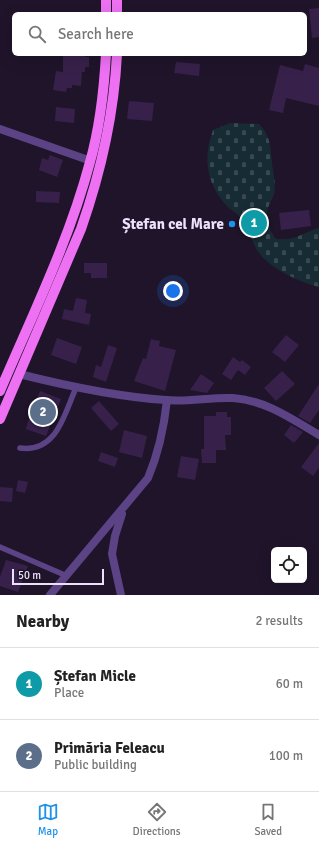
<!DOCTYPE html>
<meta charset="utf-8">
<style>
:root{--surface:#fff;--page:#f2f2f2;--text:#222;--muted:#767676;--line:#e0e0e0;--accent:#1d92eb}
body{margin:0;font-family:Signika,sans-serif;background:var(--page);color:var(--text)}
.controls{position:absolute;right:12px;bottom:12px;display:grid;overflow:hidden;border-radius:6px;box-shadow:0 4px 16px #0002}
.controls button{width:36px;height:36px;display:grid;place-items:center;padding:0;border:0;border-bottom:1px solid var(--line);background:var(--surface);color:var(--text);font:20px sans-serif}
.scale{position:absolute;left:12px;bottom:10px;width:92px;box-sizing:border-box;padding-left:4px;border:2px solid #ece0fc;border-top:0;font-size:11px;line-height:14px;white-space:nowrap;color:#ece0fc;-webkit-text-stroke:3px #1f142a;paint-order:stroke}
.you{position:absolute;left:173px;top:291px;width:14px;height:14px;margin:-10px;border:3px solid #fff;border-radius:50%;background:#1a73e8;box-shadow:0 0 0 6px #1a73e833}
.badge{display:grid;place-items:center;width:26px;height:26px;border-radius:50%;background:var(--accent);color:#fff;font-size:13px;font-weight:700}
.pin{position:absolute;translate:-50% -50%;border:2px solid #fff;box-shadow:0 1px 4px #0006}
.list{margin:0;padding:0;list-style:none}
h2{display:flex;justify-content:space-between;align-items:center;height:52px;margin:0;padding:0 16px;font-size:17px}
h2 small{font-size:13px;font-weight:400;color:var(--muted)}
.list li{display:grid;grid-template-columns:26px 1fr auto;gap:12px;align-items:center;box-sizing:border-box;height:72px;padding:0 16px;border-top:1px solid var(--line)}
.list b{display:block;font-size:15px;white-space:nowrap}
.list p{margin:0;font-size:13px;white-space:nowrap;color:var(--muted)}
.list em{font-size:13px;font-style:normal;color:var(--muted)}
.icon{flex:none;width:22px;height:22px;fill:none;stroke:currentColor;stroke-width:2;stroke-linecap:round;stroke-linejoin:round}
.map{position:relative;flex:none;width:319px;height:595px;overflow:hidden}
.search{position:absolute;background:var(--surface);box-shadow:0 4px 16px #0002;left:12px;right:12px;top:12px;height:44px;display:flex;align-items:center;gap:10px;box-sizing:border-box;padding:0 14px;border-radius:6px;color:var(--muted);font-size:15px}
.sheet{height:196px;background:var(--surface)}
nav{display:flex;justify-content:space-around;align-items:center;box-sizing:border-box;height:56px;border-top:1px solid var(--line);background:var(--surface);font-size:11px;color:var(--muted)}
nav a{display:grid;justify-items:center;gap:2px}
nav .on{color:var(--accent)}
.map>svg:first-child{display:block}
.cemetery{fill:url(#cemetery-stones)}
.building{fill:#37214a}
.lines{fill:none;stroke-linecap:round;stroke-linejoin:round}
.lane{stroke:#5b4385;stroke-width:5.5}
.street{stroke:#5b4385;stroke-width:8}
.primary{stroke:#ed71f2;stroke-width:10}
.poi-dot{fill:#1d92eb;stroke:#1f142a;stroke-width:1.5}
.labels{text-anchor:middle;stroke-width:4;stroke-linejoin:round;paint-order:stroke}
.poi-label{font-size:15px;font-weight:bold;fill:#ece0fc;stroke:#1f142a;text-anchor:end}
</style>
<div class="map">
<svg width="319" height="595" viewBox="0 0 319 595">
<defs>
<pattern id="cemetery-stones" width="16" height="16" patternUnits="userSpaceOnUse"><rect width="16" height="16" fill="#172b34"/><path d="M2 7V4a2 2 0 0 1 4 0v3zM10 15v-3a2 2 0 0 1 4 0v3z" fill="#394952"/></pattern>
</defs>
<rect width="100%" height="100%" fill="#1f142a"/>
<path class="cemetery" d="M230 123 259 124C273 138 270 152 273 170 274 178 276 186 274 194 273 198 270 201 269 205 264 218 268 229 276 239 297 241 301 233 319 228V287C299 282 268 268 257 250 251 240 249 228 241 218 236 212 229 209 225 204 206 183 203 156 213 130Z"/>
<g class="building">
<polygon points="319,8 319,37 312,38 309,9"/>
<polygon points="63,54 85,54 85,57 89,57 89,67 85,67 85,72 82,72 81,86 72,85 72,88 67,88 66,92 53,90 56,71 63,72"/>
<polygon points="176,62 200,64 199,76 174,73"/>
<polygon points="305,64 319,68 319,106 286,98 283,113 269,110 280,65 303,71"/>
<polygon points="129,101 154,103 152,121 127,119"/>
<polygon points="56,107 75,109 74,123 55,121"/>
<polygon points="50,155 63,160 57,177 39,170 42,158 48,160"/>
<polygon points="36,191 60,192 59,203 36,202"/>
<polygon points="309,210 311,226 281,230 279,213"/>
<polygon points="84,263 107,263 107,278 91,278 91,273 84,273"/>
<polygon points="76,298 87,300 85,313 91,314 89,325 62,319 64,309 73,311"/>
<polygon points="286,335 299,345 285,362 272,352"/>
<polygon points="57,338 82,347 76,364 51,355"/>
<polygon points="151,339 160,341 159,346 176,350 165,391 134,381 143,358 146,359"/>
<polygon points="108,345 117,348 106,382 93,377 96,365 101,367"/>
<polygon points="233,357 240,362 242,360 251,367 245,375 238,370 231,380 222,374"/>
<polygon points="282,371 295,384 276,401 264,388"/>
<polygon points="201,374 214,383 207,393 190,390"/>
<polygon points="319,384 319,410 310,423 298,416"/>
<polygon points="40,391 61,399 46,436 26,429 33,403 35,404"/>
<polygon points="99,401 119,424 111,431 91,408"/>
<polygon points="216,412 227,412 227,417 231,417 231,435 225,435 226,450 216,450 216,463 202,463 201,449 204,449 204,416 216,416"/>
<polygon points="291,425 303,432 294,443 284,435"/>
<polygon points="124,430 147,436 142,458 119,452"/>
<polygon points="319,443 319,468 313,476 301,467"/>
<polygon points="101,452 118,458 115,467 98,461"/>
<polygon points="181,456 199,459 195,480 177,477"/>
<polygon points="18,480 28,482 25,493 16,491"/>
<polygon points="0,487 13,488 12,502 0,501"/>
<polygon points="6,560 28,566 18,592 0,586 0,577"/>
</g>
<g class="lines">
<g class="lane">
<path d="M20 448C57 453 64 414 76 388"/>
<polyline points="0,547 67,576"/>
</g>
<g class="street">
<polyline points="0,129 91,161"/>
<path d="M19 374C67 386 117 397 166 400 188 402 211 397 233 398 265 400 292 419 319 435"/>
<path d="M50 595 148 478C159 452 164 428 167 400"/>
<polyline points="121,595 112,554 115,536 122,514"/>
</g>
<g class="primary">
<polyline points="106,0 106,14"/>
<polyline points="117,0 117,14"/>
<path d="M0 391C32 316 69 241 90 162 100 127 104 90 106 54"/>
<path d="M0 419 81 229C101 172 114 114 117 54"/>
</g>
</g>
<circle class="poi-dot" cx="232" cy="224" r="4"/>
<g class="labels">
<g class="poi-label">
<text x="224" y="229">Ștefan cel Mare</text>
</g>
</g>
</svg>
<div class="controls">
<button><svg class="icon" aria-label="locate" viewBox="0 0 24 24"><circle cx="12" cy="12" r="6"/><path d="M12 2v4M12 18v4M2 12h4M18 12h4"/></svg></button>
</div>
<div class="scale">50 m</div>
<div class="you"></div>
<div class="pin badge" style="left:254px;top:223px;background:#0f9aa8">1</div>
<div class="pin badge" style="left:43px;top:412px;background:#5c6f8a">2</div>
<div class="search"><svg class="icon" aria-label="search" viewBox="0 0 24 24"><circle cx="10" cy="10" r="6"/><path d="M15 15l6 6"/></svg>Search here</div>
</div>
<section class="sheet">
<h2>Nearby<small>2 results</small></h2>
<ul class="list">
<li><span class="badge" style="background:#0f9aa8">1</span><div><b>Ștefan Micle</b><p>Place</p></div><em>60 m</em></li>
<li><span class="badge" style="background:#5c6f8a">2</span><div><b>Primăria Feleacu</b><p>Public building</p></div><em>100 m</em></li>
</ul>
</section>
<nav>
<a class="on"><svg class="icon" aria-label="map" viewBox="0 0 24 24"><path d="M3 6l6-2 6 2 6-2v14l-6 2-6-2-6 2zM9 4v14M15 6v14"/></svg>Map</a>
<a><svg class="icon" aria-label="directions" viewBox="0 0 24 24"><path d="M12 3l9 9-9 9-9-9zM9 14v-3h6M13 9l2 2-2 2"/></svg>Directions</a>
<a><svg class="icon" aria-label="saved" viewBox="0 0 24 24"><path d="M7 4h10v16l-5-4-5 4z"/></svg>Saved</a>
</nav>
